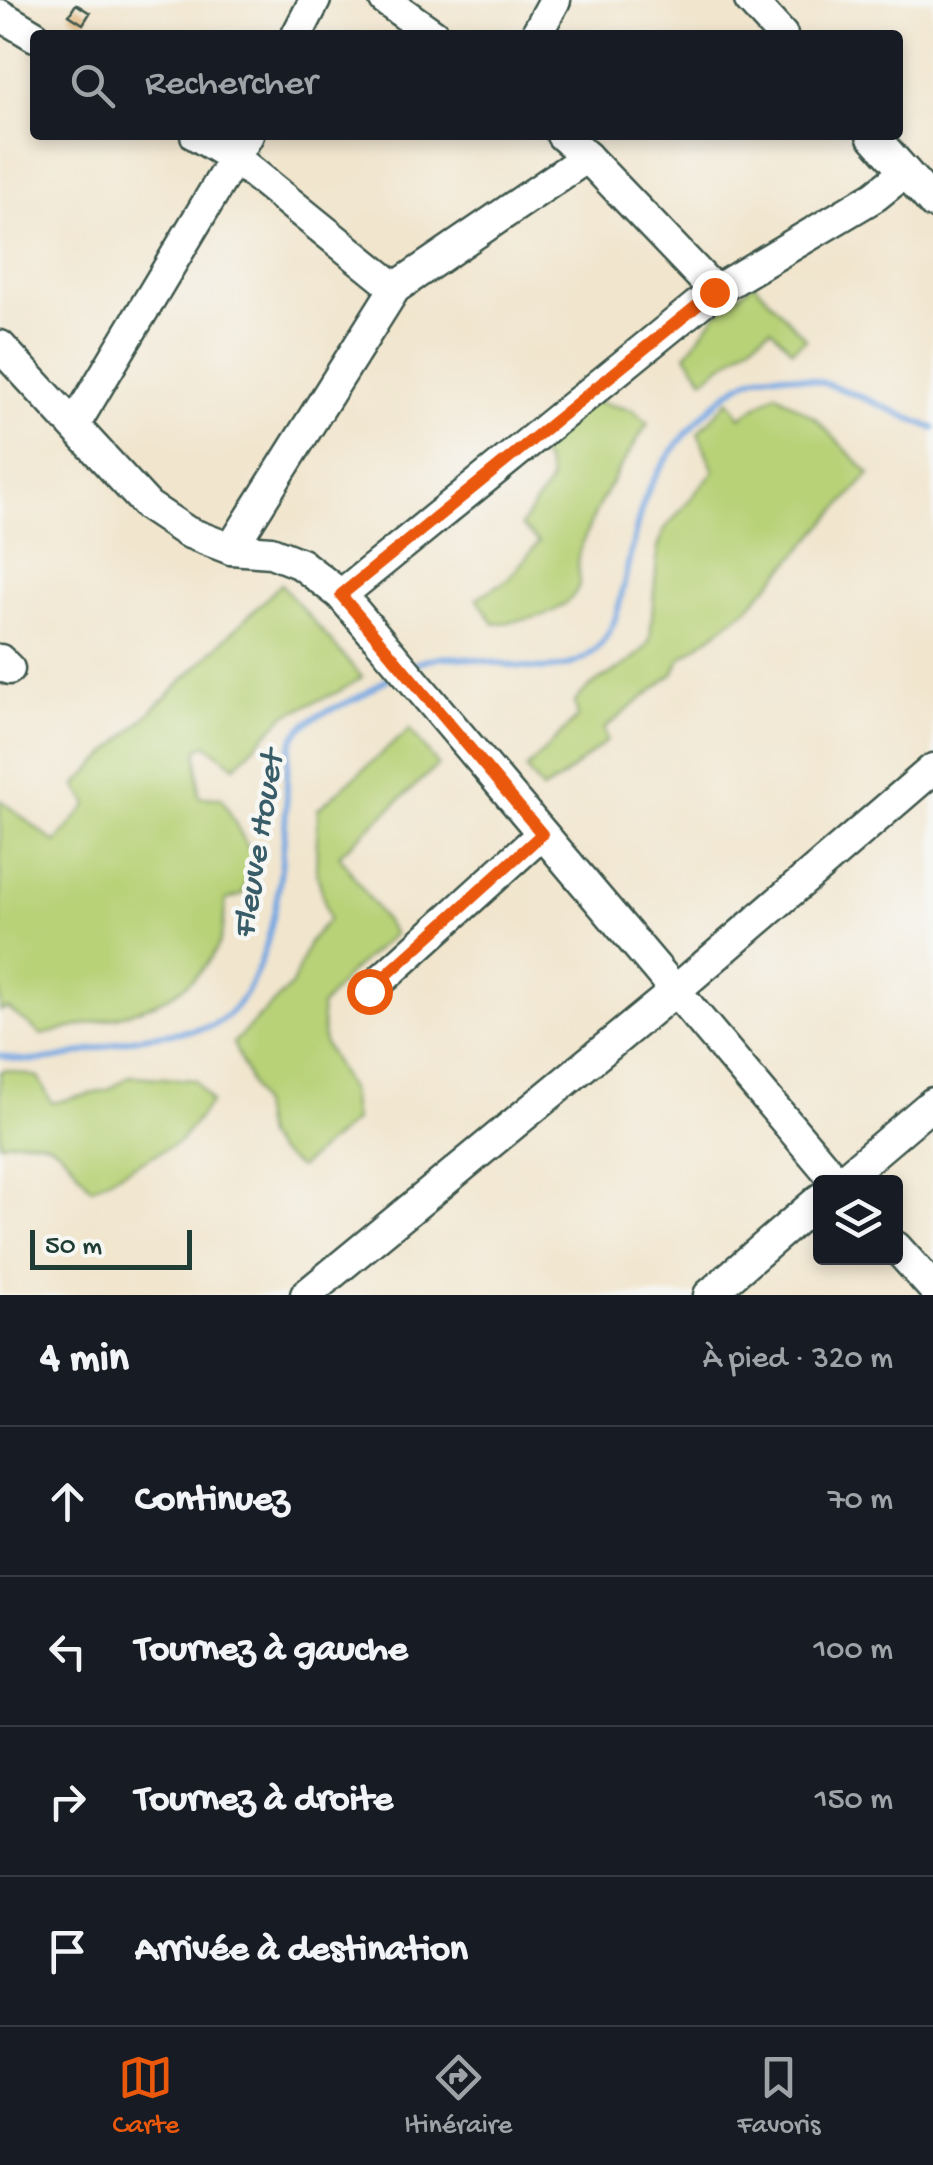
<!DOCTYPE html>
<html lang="fr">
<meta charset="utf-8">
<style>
:root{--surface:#171b24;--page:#20242c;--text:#f1f3f6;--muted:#9ea1a6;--line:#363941;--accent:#ea580c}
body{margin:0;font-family:"Gochi Hand",sans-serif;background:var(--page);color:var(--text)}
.controls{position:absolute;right:30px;bottom:30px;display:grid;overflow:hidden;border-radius:10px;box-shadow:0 5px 15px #0003}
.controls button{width:90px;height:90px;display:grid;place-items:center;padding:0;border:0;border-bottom:2px solid var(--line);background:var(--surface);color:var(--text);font:50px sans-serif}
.scale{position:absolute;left:30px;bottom:25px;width:162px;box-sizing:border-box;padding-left:10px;border:5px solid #1f3d34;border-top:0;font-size:28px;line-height:35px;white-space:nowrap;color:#1f3d34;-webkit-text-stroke:8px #f6f6f2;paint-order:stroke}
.stop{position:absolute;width:30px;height:30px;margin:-22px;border:8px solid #ea580c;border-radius:50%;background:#fff}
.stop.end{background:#ea580c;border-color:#fff;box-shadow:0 2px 10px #0008}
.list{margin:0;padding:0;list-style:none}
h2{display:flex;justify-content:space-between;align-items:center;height:130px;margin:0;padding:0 40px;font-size:42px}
h2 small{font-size:32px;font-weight:400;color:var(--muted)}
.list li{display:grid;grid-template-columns:65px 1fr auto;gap:30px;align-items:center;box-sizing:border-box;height:150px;padding:0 40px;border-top:2px solid var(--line)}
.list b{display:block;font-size:38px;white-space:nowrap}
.list em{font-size:32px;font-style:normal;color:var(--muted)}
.icon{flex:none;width:55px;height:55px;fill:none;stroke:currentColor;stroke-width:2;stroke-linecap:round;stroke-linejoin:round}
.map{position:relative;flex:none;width:933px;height:1295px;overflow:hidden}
.search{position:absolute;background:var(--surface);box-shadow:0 5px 15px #0003;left:30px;right:30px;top:30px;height:110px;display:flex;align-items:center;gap:25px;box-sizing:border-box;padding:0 35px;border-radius:10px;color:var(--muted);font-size:38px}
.sheet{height:730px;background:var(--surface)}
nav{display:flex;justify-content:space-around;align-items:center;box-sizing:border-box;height:140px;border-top:2px solid var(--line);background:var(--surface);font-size:28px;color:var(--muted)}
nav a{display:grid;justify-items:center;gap:5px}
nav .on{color:var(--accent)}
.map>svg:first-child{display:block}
.green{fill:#b8d278;stroke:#6c8856;stroke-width:2.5}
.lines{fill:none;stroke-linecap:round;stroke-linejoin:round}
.stream{stroke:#76a7e1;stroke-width:6}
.building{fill:#e4bc86}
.minor-casing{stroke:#3e564b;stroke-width:35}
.minor{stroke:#fff;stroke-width:30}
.route{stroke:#ea580c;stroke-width:12}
.labels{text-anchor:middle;stroke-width:9;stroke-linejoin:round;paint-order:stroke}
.water-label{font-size:35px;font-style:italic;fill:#395d68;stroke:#f6f6f2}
</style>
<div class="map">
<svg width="933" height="1295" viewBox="0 0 933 1295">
<rect width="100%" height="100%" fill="#f6f6f2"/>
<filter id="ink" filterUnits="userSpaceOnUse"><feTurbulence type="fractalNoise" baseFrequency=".01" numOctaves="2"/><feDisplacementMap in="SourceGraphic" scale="20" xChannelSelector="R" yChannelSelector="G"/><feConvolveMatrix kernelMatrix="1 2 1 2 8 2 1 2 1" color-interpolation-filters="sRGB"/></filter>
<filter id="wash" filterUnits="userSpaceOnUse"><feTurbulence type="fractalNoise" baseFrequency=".0048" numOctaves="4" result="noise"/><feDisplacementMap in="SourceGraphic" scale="40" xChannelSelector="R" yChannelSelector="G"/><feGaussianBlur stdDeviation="2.25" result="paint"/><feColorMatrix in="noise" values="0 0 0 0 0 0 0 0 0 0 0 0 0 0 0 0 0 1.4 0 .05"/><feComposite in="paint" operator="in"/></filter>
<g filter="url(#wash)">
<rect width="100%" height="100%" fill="#f1e5cd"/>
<g class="green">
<polygon points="754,283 806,339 792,350 771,328 704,379 686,355 717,313"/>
<path d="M776 393 816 419 870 474 747 609 680 659 673 674 604 729 607 741 559 780 542 790 526 769 578 717 575 702C593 675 636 669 650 639L658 548 664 530 714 471 698 433 729 400 741 417Z"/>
<path d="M588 400 633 410 648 423C622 464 594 507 579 553 574 569 587 580 572 597 553 619 521 620 494 624L477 598 507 580 539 542 521 526 551 480 545 461 523 440Z"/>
<path d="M281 584 362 677 340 691 285 715 235 766 206 744 197 750 199 797 222 798 254 859 242 895 226 900C224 914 224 933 218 946 185 1012 105 1018 42 1035L7 1008 0 1011V800L56 843 88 804 76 785Z"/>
<polygon points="410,729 438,765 339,855 394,934 350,972 321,1007 324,1043 350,1091 354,1121 299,1168 276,1151 265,1137 260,1105 233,1043 292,985 309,942 329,919 316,869 318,809"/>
<path d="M6 1070 38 1077 52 1103 108 1090 130 1076 195 1080 211 1102 179 1142 91 1188C60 1148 55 1133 0 1143V1072Z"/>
</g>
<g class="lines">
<g class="stream">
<path d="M410 666C467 637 532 692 588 656 619 635 621 593 629 560 635 536 639 509 650 487 668 450 731 371 775 374 827 376 885 409 933 428"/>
<path d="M0 1055C40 1071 93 1048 133 1039 154 1034 200 1032 215 1024 273 992 283 868 286 808 288 787 284 751 297 733 312 713 343 706 363 695 374 688 384 681 395 674"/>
</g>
</g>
<g id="blocks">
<polygon class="building" points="76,4 90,13 83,24 69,15"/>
</g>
</g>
<g filter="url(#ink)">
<use href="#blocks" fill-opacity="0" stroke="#3e564b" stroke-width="2.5"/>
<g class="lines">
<defs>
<g id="minor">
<polyline points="385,0 434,35"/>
<polyline points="750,0 782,35"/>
<polyline points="0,15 35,36"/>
<polyline points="297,35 315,0"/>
<polyline points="536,35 555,0"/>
<polyline points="196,135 236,159 395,288"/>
<polyline points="562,135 587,157 715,291"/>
<polyline points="872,135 933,203"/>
<polyline points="0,346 148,506 187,532 231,549 271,552 301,564 341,595 837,1182"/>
<polyline points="75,424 248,135"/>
<polyline points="231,549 395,288 587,157"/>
<polyline points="341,595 715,291 875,196 905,172"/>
<polyline points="0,660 9,669"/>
<polyline points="369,991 542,834"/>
<polyline points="840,1182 933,1103"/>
<polyline points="896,1247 933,1288"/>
<polyline points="306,1295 675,991 933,769"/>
<polyline points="709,1295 820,1199"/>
</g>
</defs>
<use href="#minor" class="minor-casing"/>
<use href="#minor" class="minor"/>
</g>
</g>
<g class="lines" filter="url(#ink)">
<polyline class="route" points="369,991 542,834 341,595 714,292"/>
</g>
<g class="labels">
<g class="water-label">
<text transform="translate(255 845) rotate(-81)" y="12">Fleuve Houet</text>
</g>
</g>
</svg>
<div class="controls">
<button><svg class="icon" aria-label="layers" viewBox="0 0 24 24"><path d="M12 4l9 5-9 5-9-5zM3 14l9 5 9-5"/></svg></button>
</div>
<div class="scale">50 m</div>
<div class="stop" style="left:369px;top:991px"></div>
<div class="stop end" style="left:714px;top:292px"></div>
<div class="search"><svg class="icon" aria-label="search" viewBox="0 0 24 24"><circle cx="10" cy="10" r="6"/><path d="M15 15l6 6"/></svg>Rechercher</div>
</div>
<section class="sheet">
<h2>4 min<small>À pied · 320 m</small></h2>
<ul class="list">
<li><svg class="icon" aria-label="ahead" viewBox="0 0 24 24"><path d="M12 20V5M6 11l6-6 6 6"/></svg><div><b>Continuez</b></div><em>70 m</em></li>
<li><svg class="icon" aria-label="left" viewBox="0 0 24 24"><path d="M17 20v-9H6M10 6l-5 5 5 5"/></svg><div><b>Tournez à gauche</b></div><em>100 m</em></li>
<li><svg class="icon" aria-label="right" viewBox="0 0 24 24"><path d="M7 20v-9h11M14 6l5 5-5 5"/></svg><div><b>Tournez à droite</b></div><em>150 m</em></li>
<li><svg class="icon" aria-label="arrive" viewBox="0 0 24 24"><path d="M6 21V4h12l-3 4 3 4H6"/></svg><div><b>Arrivée à destination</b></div></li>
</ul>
</section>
<nav>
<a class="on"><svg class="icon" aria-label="map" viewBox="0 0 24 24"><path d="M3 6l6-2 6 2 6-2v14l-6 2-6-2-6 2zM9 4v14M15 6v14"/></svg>Carte</a>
<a><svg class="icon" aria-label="directions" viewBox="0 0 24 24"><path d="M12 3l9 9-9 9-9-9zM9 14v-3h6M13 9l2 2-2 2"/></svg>Itinéraire</a>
<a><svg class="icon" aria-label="saved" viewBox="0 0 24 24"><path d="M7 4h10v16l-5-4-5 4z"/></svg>Favoris</a>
</nav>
